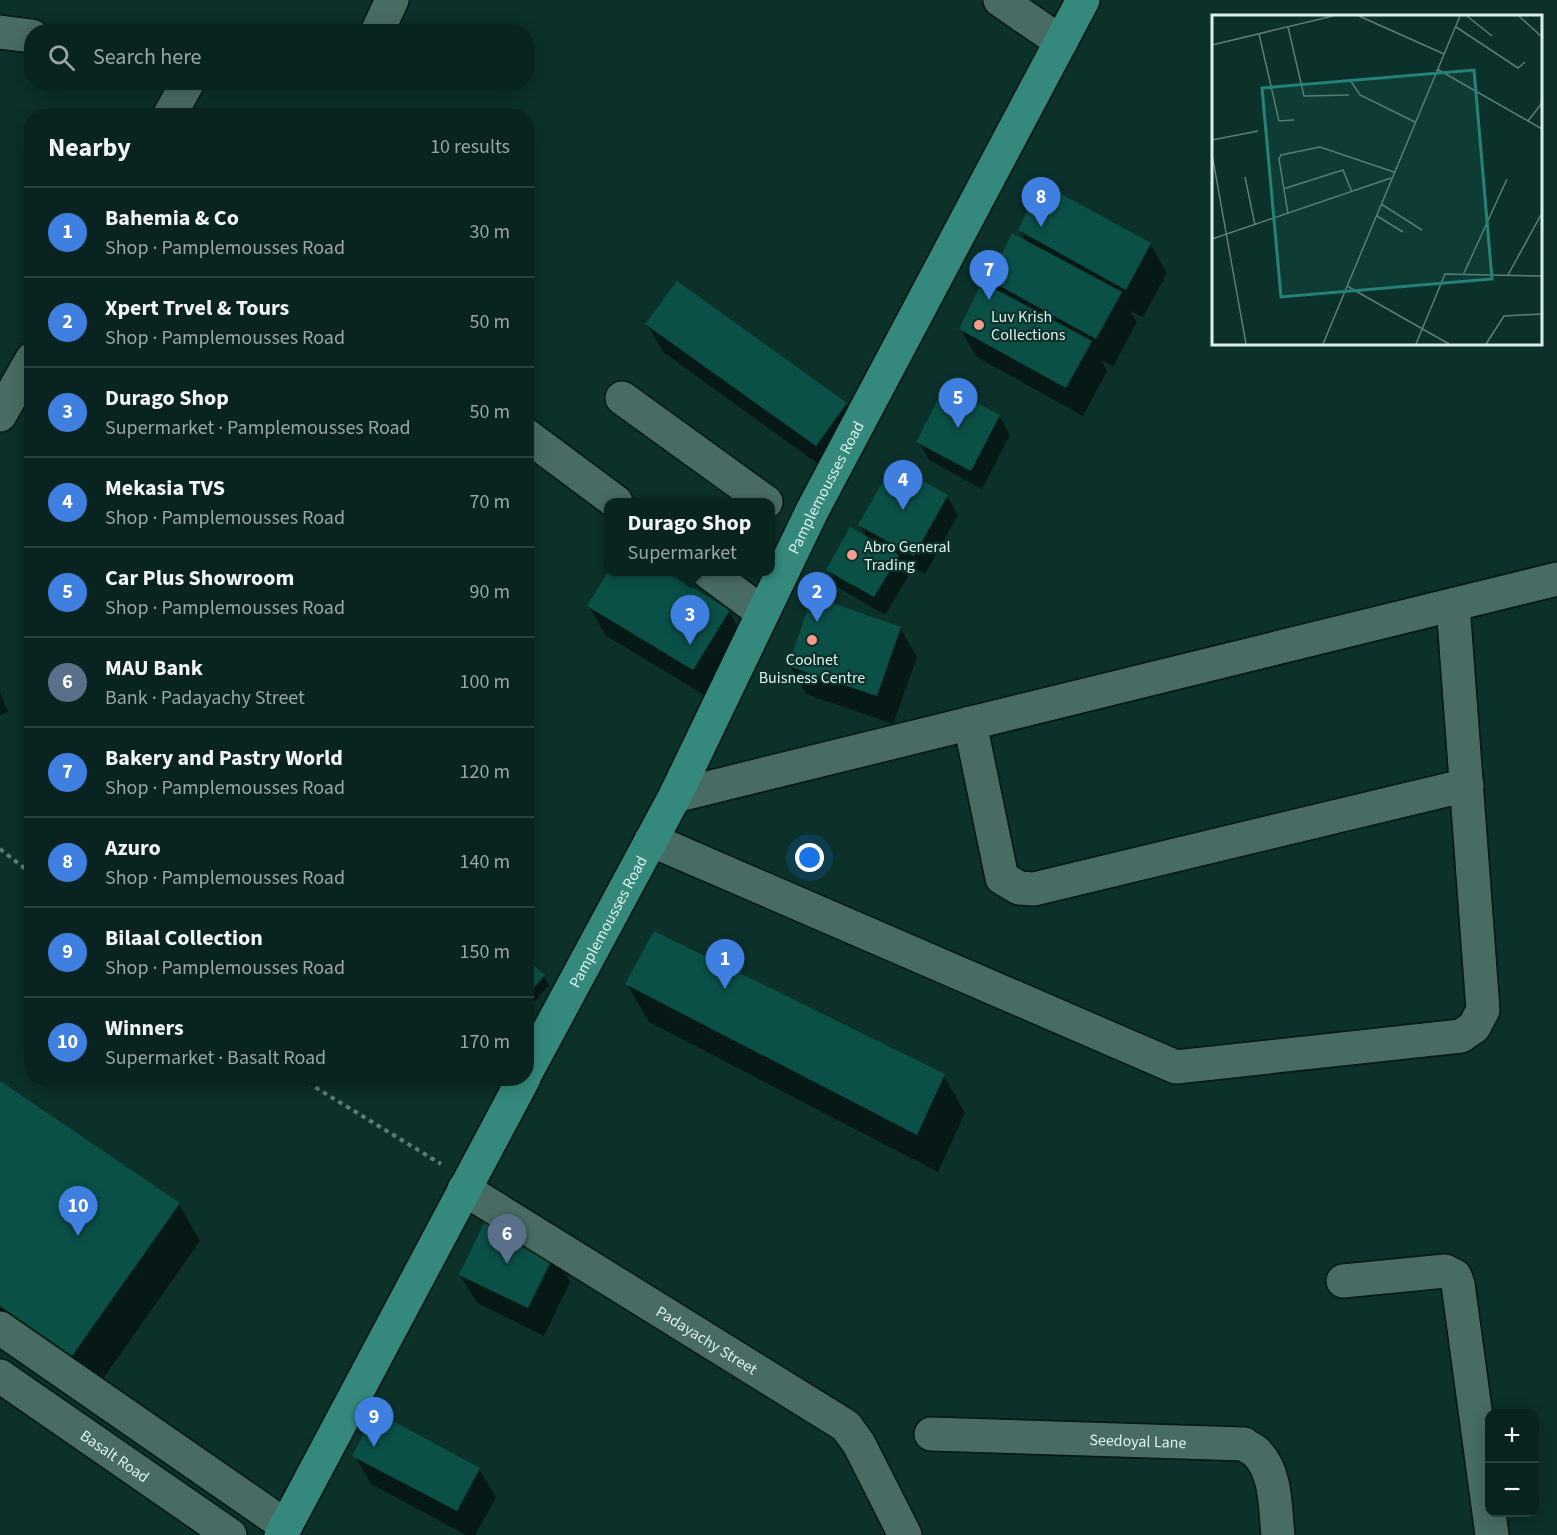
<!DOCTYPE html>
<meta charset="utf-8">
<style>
:root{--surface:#092420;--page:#122c29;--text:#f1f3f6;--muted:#99a4a5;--line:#29413e;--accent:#8c9099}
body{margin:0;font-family:"Source Sans 3",sans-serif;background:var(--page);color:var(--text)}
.controls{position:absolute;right:18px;bottom:18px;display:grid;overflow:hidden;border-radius:12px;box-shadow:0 3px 15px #0003}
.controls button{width:54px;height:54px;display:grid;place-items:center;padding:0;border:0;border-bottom:2px solid var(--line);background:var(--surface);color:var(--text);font:30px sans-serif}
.you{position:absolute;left:810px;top:858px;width:21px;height:21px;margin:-15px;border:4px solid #fff;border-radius:50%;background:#1a73e8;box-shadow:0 0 0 9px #1a73e833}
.badge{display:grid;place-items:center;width:39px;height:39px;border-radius:50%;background:var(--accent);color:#fff;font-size:20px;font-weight:700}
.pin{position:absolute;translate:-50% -50px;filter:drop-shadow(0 2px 3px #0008)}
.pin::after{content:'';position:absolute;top:32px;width:21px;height:18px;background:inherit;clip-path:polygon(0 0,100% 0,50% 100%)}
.popup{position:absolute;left:604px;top:498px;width:171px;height:78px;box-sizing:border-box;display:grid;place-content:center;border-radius:12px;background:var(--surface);filter:drop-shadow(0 2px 4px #0005);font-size:20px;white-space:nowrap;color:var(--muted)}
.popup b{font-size:22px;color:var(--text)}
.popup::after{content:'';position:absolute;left:50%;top:100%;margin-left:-12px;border:12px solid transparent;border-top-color:var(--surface)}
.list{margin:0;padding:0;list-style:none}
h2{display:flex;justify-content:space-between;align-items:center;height:78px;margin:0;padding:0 24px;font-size:26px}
h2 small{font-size:20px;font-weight:400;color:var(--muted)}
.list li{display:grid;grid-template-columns:39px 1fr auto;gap:18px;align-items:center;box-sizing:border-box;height:90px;padding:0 24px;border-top:2px solid var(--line)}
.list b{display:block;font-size:22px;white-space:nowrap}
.list p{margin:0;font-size:20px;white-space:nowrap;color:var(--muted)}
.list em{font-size:20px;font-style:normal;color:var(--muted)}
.icon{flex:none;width:33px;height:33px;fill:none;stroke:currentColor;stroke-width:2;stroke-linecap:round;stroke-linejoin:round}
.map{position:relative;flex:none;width:1557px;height:1535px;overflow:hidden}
.search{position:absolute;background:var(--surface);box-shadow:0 3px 15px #0003;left:24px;top:24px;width:510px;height:66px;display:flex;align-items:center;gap:15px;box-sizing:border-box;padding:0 21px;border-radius:24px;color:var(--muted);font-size:22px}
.panel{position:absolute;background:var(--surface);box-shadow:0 3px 15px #0003;left:24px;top:108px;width:510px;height:978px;border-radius:24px}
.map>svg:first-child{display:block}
.shadow{fill:#0007}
.building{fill:#0a5047}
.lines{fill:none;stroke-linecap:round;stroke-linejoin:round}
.minor-casing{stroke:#001612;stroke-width:36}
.major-casing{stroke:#001612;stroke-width:36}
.path{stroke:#5e7c76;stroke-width:4;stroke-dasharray:4.5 4.5;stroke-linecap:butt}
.minor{stroke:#486b64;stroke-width:33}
.major{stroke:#34897c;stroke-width:33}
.poi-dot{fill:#f49d8d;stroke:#0c302a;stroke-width:2}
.labels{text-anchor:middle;stroke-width:4.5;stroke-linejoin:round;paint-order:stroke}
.poi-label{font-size:16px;fill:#dcf0eb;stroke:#0c302a;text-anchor:start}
.street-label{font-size:16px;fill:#dcf0eb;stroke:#0c302a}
.inset-road{fill:none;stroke:#5f7d77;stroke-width:1.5}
.view{fill:#24827a;fill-opacity:0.15;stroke:#24827a;stroke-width:3}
.inset-edge{fill:none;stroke:#dcf0eb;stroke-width:3}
</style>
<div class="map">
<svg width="1557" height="1535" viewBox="0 0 1557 1535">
<rect width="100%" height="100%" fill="#0c302a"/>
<g class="shadow">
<polygon points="1020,230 1150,244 1167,273 1143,317 1130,311 1137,322 1113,367 1101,360 1107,371 1083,416 977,357 960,329 997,292 991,280 1027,243"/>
<polygon points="647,324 846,404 862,433 832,474 663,352"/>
<polygon points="999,416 1010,435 982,489 929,460 918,441"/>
<polygon points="947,496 958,515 925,574 900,560 909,575 885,615 839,588 828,569 868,539 860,525"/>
<polygon points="610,572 663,572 729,611 745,640 709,698 605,635 589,606"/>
<polygon points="900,628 917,657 893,724 806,694 790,665"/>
<polygon points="0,692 8,712 0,715"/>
<polygon points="526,965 543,976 549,985 526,1012"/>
<polygon points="627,984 944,1076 965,1113 938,1172 649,1022"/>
<polygon points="0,1083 179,1204 200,1241 93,1393 0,1327"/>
<polygon points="554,1254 570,1282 544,1336 477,1303 460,1275"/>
<polygon points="354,1455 479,1469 496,1498 475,1535 466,1535 371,1484"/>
</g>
<g class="building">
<polygon points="1041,183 1151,243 1126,290 1018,230"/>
<polygon points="1012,233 1122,292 1096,339 989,280"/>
<polygon points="677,281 847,403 816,446 645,324"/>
<polygon points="982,282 1092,341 1066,388 959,329"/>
<polygon points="945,386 1000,415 971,471 916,442"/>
<polygon points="893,464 948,495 914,556 858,525"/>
<polygon points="850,527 899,555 874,597 826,570"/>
<polygon points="608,572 666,572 730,610 693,670 587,606"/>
<polygon points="812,596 901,627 877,696 788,666"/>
<polygon points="654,931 945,1074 917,1135 625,984"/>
<polygon points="528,961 545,975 526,997 526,963"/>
<polygon points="0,1081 180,1203 72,1356 0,1306"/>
<polygon points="486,1219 555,1253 528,1308 459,1275"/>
<polygon points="376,1412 480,1468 457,1511 352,1456"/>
</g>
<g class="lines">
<defs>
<g id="minor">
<polyline points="1000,0 1061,42"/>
<polyline points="0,32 32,36"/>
<polyline points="377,32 392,0"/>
<polyline points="169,116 188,82"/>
<polyline points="622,398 766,502"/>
<polyline points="0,415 32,359"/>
<polyline points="526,435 616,502"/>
<polyline points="708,572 763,613"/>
<polyline points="970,723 1002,878 1019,888 1034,889 1467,785"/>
<polyline points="675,796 1557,579"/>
<polyline points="651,840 1176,1067 1461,1036 1474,1027 1483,1010 1453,605"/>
<path id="s1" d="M464 1189 846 1426 859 1444 905 1535"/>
<polyline points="1343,1281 1445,1271 1455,1276 1458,1284 1492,1535"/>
<polyline points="0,1328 286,1526"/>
<path id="s2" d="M0 1376 230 1535"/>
<path id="s3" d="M931 1434 1244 1444C1247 1447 1253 1449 1256 1452 1277 1472 1275 1509 1278 1535"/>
</g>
<g id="major">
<path id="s4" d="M526 1073 675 796 812 511 1083 0"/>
<polyline points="281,1535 524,1078"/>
</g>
</defs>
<use href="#minor" class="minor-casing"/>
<use href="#major" class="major-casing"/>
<g class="path">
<polyline points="0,849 32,874"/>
<polyline points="300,1078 441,1164"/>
</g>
<use href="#minor" class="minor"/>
<use href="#major" class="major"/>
</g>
<g class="poi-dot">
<circle cx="979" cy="325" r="6"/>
<circle cx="852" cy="555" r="6"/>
<circle cx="812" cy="640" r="6"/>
</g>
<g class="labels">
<g class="poi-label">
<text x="991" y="322">Luv Krish<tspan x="991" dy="18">Collections</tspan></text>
<text x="864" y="552">Abro General<tspan x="864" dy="18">Trading</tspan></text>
<text x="812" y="665" text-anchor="middle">Coolnet<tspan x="812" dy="18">Buisness Centre</tspan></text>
</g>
<g class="street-label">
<text dy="6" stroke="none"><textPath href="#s4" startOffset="658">Pamplemousses Road</textPath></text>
<text dy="6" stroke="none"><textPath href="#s4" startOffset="172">Pamplemousses Road</textPath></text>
<text dy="6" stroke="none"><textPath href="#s1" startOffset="286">Padayachy Street</textPath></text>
<text dy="6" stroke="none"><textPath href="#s3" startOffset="207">Seedoyal Lane</textPath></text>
<text dy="6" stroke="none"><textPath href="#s2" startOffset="140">Basalt Road</textPath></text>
</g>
</g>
<g transform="translate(1212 15)">
<rect width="330" height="330" fill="#0c302a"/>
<path class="inset-road" d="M147 1 232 39M255 1 280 21M307 1 330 22M76 12 92 81 137 80M244 12 306 53 313 47M47 19 67 106 82 105M0 30 121 1M225 54 330 114M138 65 148 80 203 107M316 106 330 88M0 125 46 116M0 139 34 329M33 162 43 210M71 174 131 155 140 177M169 189 210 215M76 199 67 144 69 140 108 132 182 157M165 201 191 217M0 224 179 163M252 258 295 164M296 260 330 198M135 271 237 329M111 329 248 1M204 329 233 259 330 261M274 329 292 301 330 299"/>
<path class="view" d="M262 55 280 264 69 282 50 73Z"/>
<rect width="330" height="330" class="inset-edge"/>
</g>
</svg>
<div class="controls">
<button>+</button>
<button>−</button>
</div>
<div class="you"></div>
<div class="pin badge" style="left:725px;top:989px;background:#3f7fe0">1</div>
<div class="pin badge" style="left:817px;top:622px;background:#3f7fe0">2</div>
<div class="pin badge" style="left:690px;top:645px;background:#3f7fe0">3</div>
<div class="popup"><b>Durago Shop</b>Supermarket</div>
<div class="pin badge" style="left:903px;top:510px;background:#3f7fe0">4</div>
<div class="pin badge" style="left:958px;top:428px;background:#3f7fe0">5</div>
<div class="pin badge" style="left:507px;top:1264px;background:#5c6f8a">6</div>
<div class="pin badge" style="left:989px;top:300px;background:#3f7fe0">7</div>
<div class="pin badge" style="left:1041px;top:227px;background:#3f7fe0">8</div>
<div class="pin badge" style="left:374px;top:1447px;background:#3f7fe0">9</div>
<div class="pin badge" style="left:78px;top:1236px;background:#3f7fe0">10</div>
<div class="search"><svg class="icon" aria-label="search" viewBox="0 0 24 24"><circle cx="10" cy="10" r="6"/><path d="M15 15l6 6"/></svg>Search here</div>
<section class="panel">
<h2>Nearby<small>10 results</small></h2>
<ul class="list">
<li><span class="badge" style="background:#3f7fe0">1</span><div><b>Bahemia &amp; Co</b><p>Shop · Pamplemousses Road</p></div><em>30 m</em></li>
<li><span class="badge" style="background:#3f7fe0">2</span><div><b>Xpert Trvel &amp; Tours</b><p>Shop · Pamplemousses Road</p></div><em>50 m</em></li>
<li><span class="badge" style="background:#3f7fe0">3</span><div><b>Durago Shop</b><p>Supermarket · Pamplemousses Road</p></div><em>50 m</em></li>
<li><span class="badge" style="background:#3f7fe0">4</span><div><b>Mekasia TVS</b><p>Shop · Pamplemousses Road</p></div><em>70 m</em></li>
<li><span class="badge" style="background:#3f7fe0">5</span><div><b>Car Plus Showroom</b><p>Shop · Pamplemousses Road</p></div><em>90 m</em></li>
<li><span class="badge" style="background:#5c6f8a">6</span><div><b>MAU Bank</b><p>Bank · Padayachy Street</p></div><em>100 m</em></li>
<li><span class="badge" style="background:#3f7fe0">7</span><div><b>Bakery and Pastry World</b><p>Shop · Pamplemousses Road</p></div><em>120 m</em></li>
<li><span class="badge" style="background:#3f7fe0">8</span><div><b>Azuro</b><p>Shop · Pamplemousses Road</p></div><em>140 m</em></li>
<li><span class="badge" style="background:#3f7fe0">9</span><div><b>Bilaal Collection</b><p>Shop · Pamplemousses Road</p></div><em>150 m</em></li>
<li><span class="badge" style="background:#3f7fe0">10</span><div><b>Winners</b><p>Supermarket · Basalt Road</p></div><em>170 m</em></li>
</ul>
</section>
</div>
